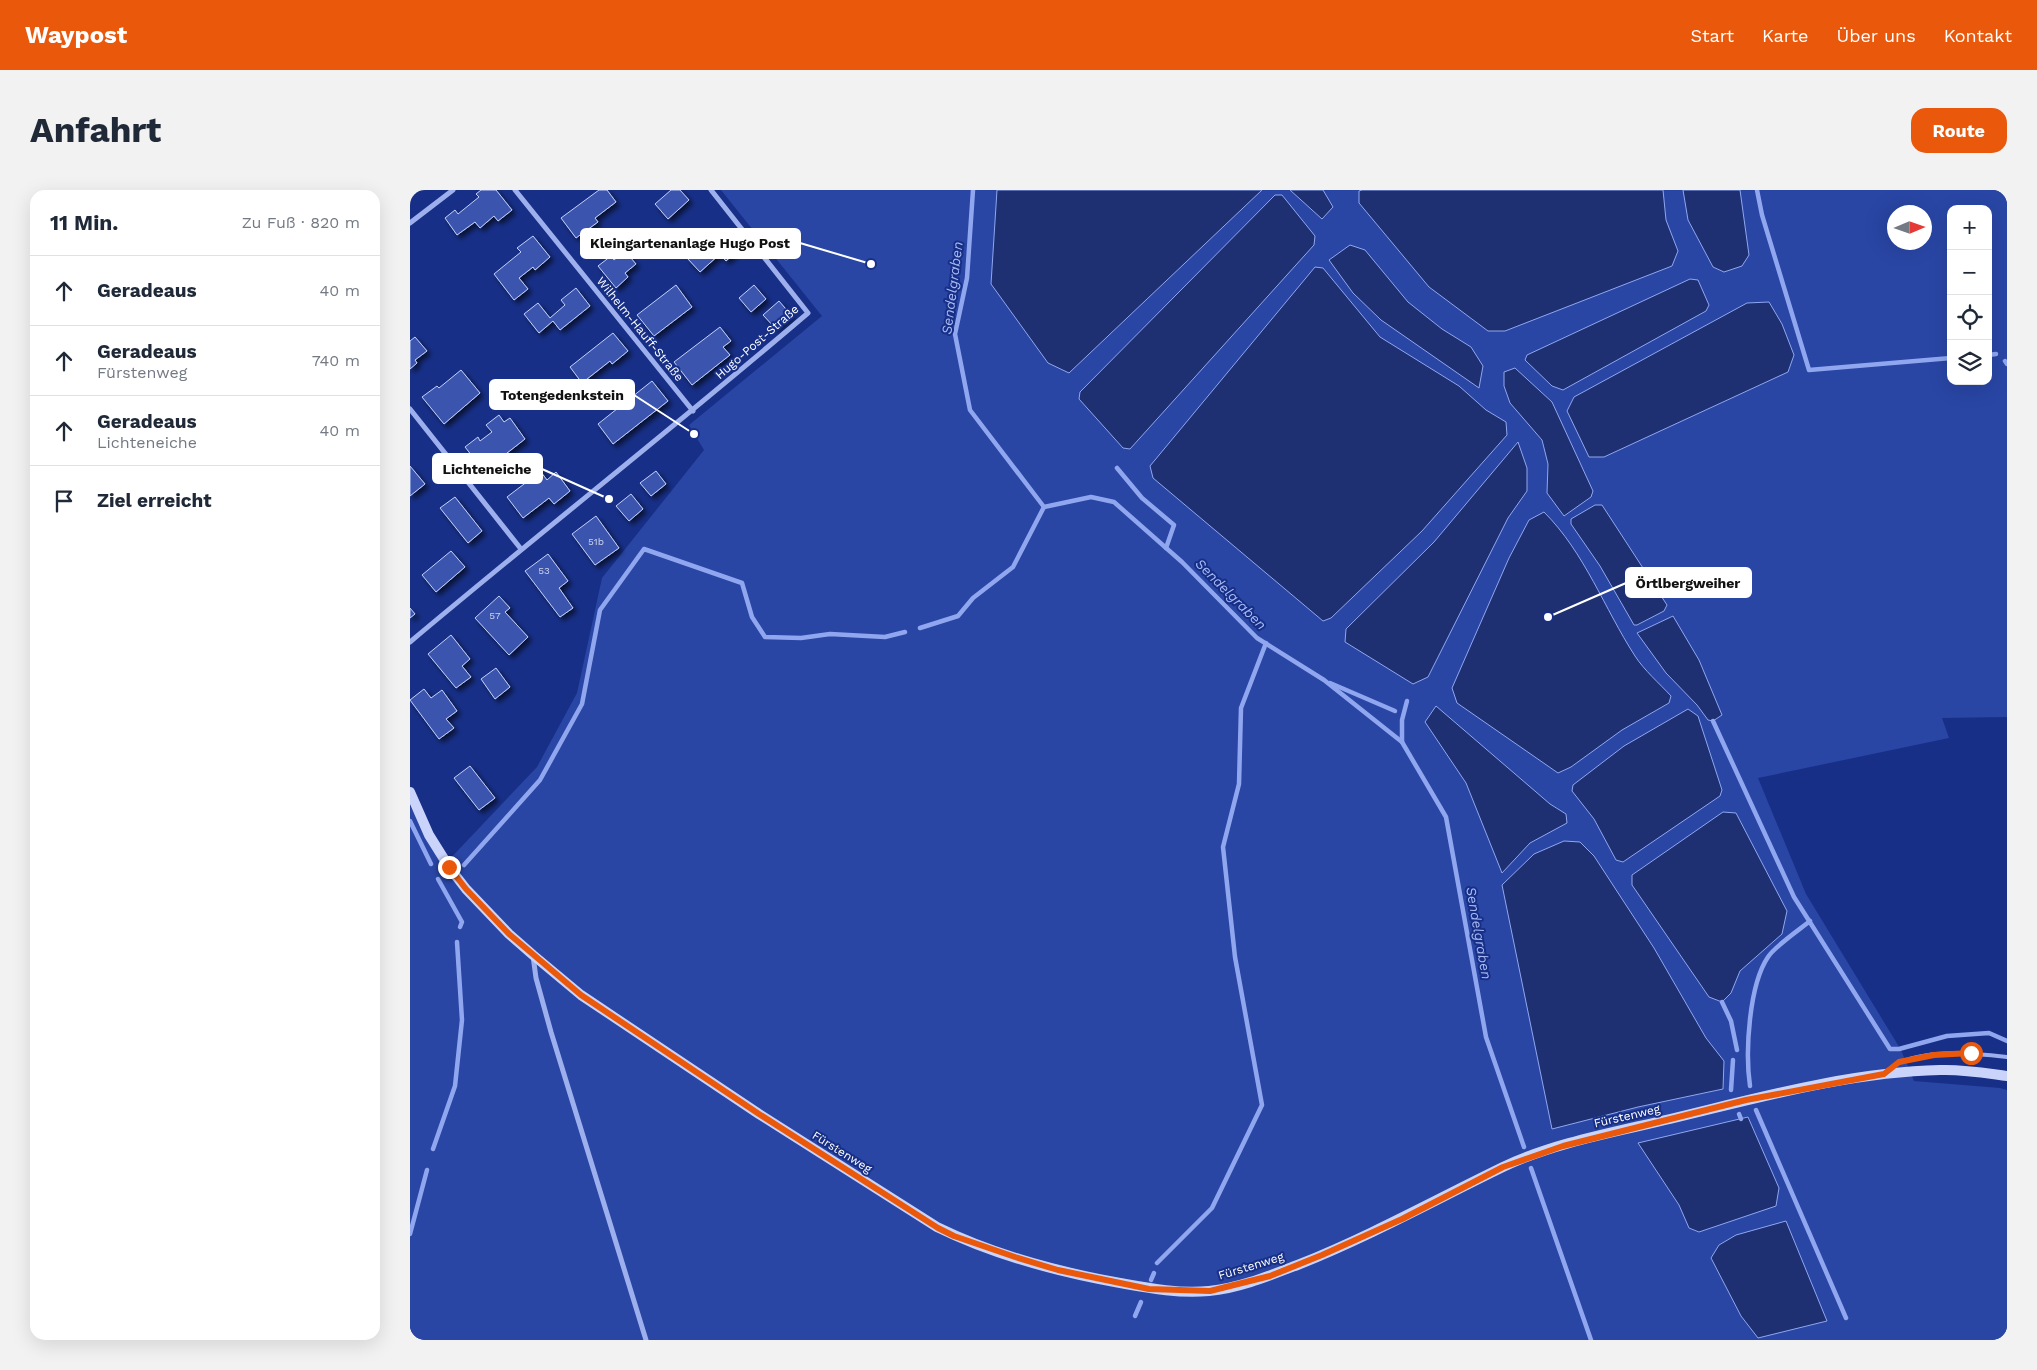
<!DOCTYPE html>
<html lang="de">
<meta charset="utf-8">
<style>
:root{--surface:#fff;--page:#f2f2f3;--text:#1f2937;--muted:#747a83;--line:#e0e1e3;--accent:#ea580c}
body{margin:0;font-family:"Work Sans",sans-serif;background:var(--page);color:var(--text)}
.controls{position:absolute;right:15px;top:15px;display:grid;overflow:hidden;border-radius:10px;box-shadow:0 5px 20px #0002}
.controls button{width:45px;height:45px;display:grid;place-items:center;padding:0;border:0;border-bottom:1px solid var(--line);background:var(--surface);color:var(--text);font:25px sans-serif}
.compass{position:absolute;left:1477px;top:15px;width:45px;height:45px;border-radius:50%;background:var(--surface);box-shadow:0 5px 20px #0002;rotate:88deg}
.stop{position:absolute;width:15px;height:15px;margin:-11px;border:4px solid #ea580c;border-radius:50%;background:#fff}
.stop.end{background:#ea580c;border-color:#fff;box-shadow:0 1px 5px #0008}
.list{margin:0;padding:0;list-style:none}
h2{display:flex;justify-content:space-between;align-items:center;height:65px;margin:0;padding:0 20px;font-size:21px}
h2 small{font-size:16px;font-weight:400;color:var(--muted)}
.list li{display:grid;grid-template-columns:32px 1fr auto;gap:15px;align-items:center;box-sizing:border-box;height:70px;padding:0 20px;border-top:1px solid var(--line)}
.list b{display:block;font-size:19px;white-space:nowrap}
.list p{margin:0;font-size:16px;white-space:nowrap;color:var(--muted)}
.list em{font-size:16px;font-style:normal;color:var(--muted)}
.icon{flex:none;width:28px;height:28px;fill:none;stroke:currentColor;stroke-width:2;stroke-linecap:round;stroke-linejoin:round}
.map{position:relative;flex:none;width:1597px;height:1150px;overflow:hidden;border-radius:15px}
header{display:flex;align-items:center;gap:30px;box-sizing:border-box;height:70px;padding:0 25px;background:var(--accent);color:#fff}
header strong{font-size:24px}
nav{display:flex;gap:28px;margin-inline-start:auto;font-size:18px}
.intro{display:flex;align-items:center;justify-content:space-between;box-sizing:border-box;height:120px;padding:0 30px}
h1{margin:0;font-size:35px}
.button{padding:12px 22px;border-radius:15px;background:var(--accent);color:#fff;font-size:18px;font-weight:700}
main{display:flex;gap:30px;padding:0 30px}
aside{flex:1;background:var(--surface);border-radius:15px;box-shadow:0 5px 20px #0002}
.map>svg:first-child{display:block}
.green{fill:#2946a5;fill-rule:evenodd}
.water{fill:#1e3072;stroke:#90a7f0}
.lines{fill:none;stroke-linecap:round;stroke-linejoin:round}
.stream{stroke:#90a7f0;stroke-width:4.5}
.building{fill:#3b55af;stroke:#c3d0fa;filter:url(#shadow)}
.lane{stroke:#9db0ed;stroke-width:4}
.street{stroke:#9db0ed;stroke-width:5}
.secondary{stroke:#cad4fa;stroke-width:10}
.route{stroke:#ea580c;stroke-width:6}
.labels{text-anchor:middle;stroke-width:4;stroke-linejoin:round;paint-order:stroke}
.number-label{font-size:10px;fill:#ced4eb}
.street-label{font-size:12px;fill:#fff;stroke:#172f87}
.water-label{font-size:14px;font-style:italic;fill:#a9bbf5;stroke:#172f87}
.leader{fill:none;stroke:#fff;stroke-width:2}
.callout-dot{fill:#fff;stroke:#172f87;stroke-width:2}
.callout{fill:#fff;stroke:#fff;stroke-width:2}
.callout-label{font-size:14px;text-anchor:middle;font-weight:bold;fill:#111}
</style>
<header>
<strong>Waypost</strong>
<nav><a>Start</a><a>Karte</a><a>Über uns</a><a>Kontakt</a></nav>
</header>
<div class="intro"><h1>Anfahrt</h1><a class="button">Route</a></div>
<main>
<aside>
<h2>11 Min.<small>Zu Fuß · 820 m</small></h2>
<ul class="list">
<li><svg class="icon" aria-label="ahead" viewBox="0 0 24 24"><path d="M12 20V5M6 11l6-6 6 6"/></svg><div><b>Geradeaus</b></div><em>40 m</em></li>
<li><svg class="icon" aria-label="ahead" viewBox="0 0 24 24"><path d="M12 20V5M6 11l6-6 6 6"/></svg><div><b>Geradeaus</b><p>Fürstenweg</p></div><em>740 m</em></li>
<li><svg class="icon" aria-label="ahead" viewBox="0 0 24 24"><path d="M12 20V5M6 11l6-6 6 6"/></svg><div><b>Geradeaus</b><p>Lichteneiche</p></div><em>40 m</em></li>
<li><svg class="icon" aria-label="arrive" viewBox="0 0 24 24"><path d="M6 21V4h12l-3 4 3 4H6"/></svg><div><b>Ziel erreicht</b></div></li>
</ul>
</aside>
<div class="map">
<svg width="1597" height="1150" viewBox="0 0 1597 1150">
<defs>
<filter id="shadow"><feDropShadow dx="3.5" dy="3.5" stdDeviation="2.5" flood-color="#0009"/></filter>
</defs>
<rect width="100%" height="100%" fill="#172f87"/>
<path class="green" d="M311 0H1597V527L1532 528 1539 548 1348 588 1396 704 1491 860 1504 891 1590 898 1597 900V1150H0V616L35 674 127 577 167 503 192 388 294 260 279 235 412 126ZM1541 19H1578V191H1541ZM1484 22H1514V52H1484Z"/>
<g class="water">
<polygon points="587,0 852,0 659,183 638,173 581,94"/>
<polygon points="880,0 913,0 923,17 912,29"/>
<polygon points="952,0 1253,0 1256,30 1268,61 1262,76 1095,141 1078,141 1019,97 949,13 949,1"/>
<polygon points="1273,0 1330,0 1339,65 1332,76 1314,82 1303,77 1278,30"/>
<polygon points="865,5 872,5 905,46 904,55 720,259 713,258 669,209 670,202"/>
<polygon points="940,55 955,60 998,112 1032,139 1061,157 1073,176 1069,198 971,130 943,103 919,70"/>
<polygon points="905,77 913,78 970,147 1049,196 1076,220 1096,232 1097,245 1012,341 921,428 913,431 743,288 740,276"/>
<polygon points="1280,89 1288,90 1299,115 1296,121 1153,200 1142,196 1115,170 1117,165"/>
<polygon points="1359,112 1372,134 1384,165 1378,182 1194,267 1179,267 1157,221 1164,207 1337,113"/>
<polygon points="1105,178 1142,212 1183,301 1181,307 1154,326 1137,303 1138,274 1132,250 1100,213 1094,196 1094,182"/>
<polygon points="1108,252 1117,278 1117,301 1098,328 1018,487 1003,494 935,452 936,439 1024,352"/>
<polygon points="1185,315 1192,315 1257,415 1254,421 1227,435 1224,435 1190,376 1161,334 1161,329"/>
<path d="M1134 322C1175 363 1194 418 1225 466 1234 480 1249 493 1261 506L1259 513 1212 540 1161 577 1148 583 1047 513 1042 498 1099 368 1119 330Z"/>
<polygon points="1263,426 1289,470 1312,525 1303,531 1298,530 1287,515 1256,483 1227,443"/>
<polygon points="1026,516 1140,614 1156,624 1157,633 1120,653 1092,683 1056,593 1015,532"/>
<polygon points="1278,519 1288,526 1312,600 1310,606 1213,672 1206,670 1184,629 1162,601 1163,595 1214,556"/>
<polygon points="1313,622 1326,623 1377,721 1372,744 1330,781 1321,803 1312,812 1299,807 1222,695 1222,685"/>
<polygon points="1154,651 1170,652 1184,666 1244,758 1296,848 1314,871 1313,899 1228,917 1142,939 1092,695 1124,664"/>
<polygon points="1338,927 1369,998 1366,1016 1289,1042 1279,1038 1269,1015 1228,953"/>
<polygon points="1376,1031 1417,1131 1348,1148 1331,1126 1301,1068 1309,1055 1326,1045"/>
</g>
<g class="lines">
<g class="stream">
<polyline points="563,0 557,88 545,144 560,220 634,317 681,307 704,312 772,372 847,448 914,490 992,552 1036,627 1076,847 1114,957"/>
<polyline points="1347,0 1352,25 1399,180 1541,168"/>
<polyline points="1578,165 1586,164"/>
<polyline points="1595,171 1597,174"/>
<polyline points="707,278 732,308 764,335 756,358"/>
<polyline points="510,438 548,426 563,408 603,377 634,317"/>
<polyline points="920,493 985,521"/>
<polyline points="1303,531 1384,707 1480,859 1489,859 1537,846 1579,843 1597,851"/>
<polyline points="992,552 992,530 997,511"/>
<polyline points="0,631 21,674"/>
<polyline points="54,675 130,590 172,514 190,420 234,359 332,393 342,427 355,447 391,448 420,444 475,447 495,442"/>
<polyline points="28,689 52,732 50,737"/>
<polyline points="1312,812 1321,831 1327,860"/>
<path d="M1340 896C1335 862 1339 795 1358 767 1365 756 1389 740 1400 731"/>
<polyline points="1321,900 1323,870"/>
<polyline points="1346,920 1436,1128"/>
<polyline points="1329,924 1331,929"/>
<polyline points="23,959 45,896 52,830 47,752"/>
<polyline points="1121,978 1181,1150"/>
<polyline points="0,1044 17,980"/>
<polyline points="747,1073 802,1018 852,915 825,767 813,657 829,594 831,518 856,453"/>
<polyline points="741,1090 744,1083"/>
<polyline points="725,1126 731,1112"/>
</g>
</g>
<g class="building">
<polygon points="71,0 86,0 102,20 88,31 84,26 70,38 65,32 47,45 35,28 45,20 48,24 69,7 66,4"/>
<polygon points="189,0 197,0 206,12 185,28 188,32 166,48 151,28"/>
<polygon points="261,0 270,0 279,10 258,29 245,14"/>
<polygon points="304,45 316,59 322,54 327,61 316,71 310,64 290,82 277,68"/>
<polygon points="123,46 140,67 125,80 123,77 109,88 118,99 104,110 84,84 111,62 107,58"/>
<polygon points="215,61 226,74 215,83 218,87 206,98 188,76 201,66 204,70"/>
<polygon points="266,95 282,117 244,146 227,125"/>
<polygon points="344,95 356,109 341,122 329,108"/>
<polygon points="166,98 180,116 150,140 143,131 129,143 114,124 128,113 140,128 155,115 151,110"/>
<polygon points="369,111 381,125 365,138 353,125"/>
<polygon points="310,137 321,151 313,157 320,165 282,195 264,172"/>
<polygon points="203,143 218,161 202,174 200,171 172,193 160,177"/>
<polygon points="5,147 17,161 5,170 7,173 0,179 0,151"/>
<polygon points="51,180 70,203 34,234 12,207 27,196 29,198"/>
<polygon points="242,191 258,211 203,254 188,234"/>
<polygon points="89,225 94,232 100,228 115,249 74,281 55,257 68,247 70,251 82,242 76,235"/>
<polygon points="125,274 137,290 146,282 160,301 144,314 139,308 113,328 97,307 118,291 112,283"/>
<polygon points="0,276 15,294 0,306"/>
<polygon points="246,281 256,294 241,306 230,293"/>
<polygon points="221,304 233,319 219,331 206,316"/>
<polygon points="45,307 72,341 58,353 30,318"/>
<polygon points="186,326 209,358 185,375 162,344"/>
<polygon points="41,361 55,377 26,402 12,385"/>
<polygon points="138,364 158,391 149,398 163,418 150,427 115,381"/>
<polygon points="89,406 100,418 95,422 118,447 99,465 65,428"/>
<polygon points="0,418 5,424 0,428"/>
<polygon points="41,445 60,469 52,476 61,487 46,498 18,464"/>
<polygon points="86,478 100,497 85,509 71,489"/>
<polygon points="14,499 21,508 32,500 47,521 36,529 44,538 29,549 0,510"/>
<polygon points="60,576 85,608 69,620 44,588"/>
</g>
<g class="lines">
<path class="lane" d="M1478 880C1506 857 1562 863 1597 867"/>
<g class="street">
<polyline points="105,0 283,221"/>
<polyline points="0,33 43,0"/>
<polyline points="0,219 111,359"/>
<path d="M0 452C132 341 267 235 398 123L301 0"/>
<polyline points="123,766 126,788 141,842 236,1150"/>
</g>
<path class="secondary" d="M0 602 19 645 39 677 56 699 99 744 123 765 171 805 349 924 527 1037C584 1065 648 1082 710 1093 738 1098 769 1104 799 1101 830 1098 861 1085 890 1074 960 1046 1025 1010 1093 977 1143 953 1205 942 1260 929 1348 908 1439 882 1530 880 1553 879 1575 883 1597 886"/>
</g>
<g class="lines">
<polyline class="route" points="39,677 56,699 99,744 171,805 349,924 528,1038 544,1046 605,1067 648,1080 739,1099 800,1101 860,1086 912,1065 992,1029 1093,977 1153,956 1336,910 1474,884 1489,872 1524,865 1561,863"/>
</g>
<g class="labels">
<g class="number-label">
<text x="186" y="355">51b</text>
<text x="134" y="384">53</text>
<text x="85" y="429">57</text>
</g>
<g class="street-label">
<text transform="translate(230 139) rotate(51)" y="4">Wilhelm-Hauff-Straße</text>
<text transform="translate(347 152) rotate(-41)" y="4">Hugo-Post-Straße</text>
<text transform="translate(1217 926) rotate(-13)" y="4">Fürstenweg</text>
<text transform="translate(432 962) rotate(32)" y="4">Fürstenweg</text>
<text transform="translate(841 1076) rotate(-17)" y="4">Fürstenweg</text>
</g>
<g class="water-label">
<text transform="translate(542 98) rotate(-83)" y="5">Sendelgraben</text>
<text transform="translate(821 404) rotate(45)" y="5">Sendelgraben</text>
<text transform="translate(1069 743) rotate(80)" y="5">Sendelgraben</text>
</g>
</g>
<path class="leader" d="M461 74L390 53M284 244L224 205M199 309L132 279M1138 427L1216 393"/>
<g class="callout-dot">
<circle cx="461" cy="74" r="5"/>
<circle cx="284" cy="244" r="5"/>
<circle cx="199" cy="309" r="5"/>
<circle cx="1138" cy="427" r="5"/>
</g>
<g class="callout">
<rect x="171" y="39" width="219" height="29" rx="5"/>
<rect x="80" y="190" width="144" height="29" rx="5"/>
<rect x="23" y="264" width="109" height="29" rx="5"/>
<rect x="1216" y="378" width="125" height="29" rx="5"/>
</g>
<g class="callout-label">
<text x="280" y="58">Kleingartenanlage Hugo Post</text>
<text x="152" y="210">Totengedenkstein</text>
<text x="77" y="284">Lichteneiche</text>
<text x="1278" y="398">Örtlbergweiher</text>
</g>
</svg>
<div class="controls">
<button>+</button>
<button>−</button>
<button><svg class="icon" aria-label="locate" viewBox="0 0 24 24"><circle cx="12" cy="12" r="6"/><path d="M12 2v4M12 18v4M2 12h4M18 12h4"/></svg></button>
<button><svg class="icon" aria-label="layers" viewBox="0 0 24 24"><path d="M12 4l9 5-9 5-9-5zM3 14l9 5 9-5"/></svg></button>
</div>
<svg class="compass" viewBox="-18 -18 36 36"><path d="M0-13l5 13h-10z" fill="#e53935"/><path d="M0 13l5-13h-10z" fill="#747a83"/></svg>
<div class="stop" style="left:1561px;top:863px"></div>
<div class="stop end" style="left:39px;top:677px"></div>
</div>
</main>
